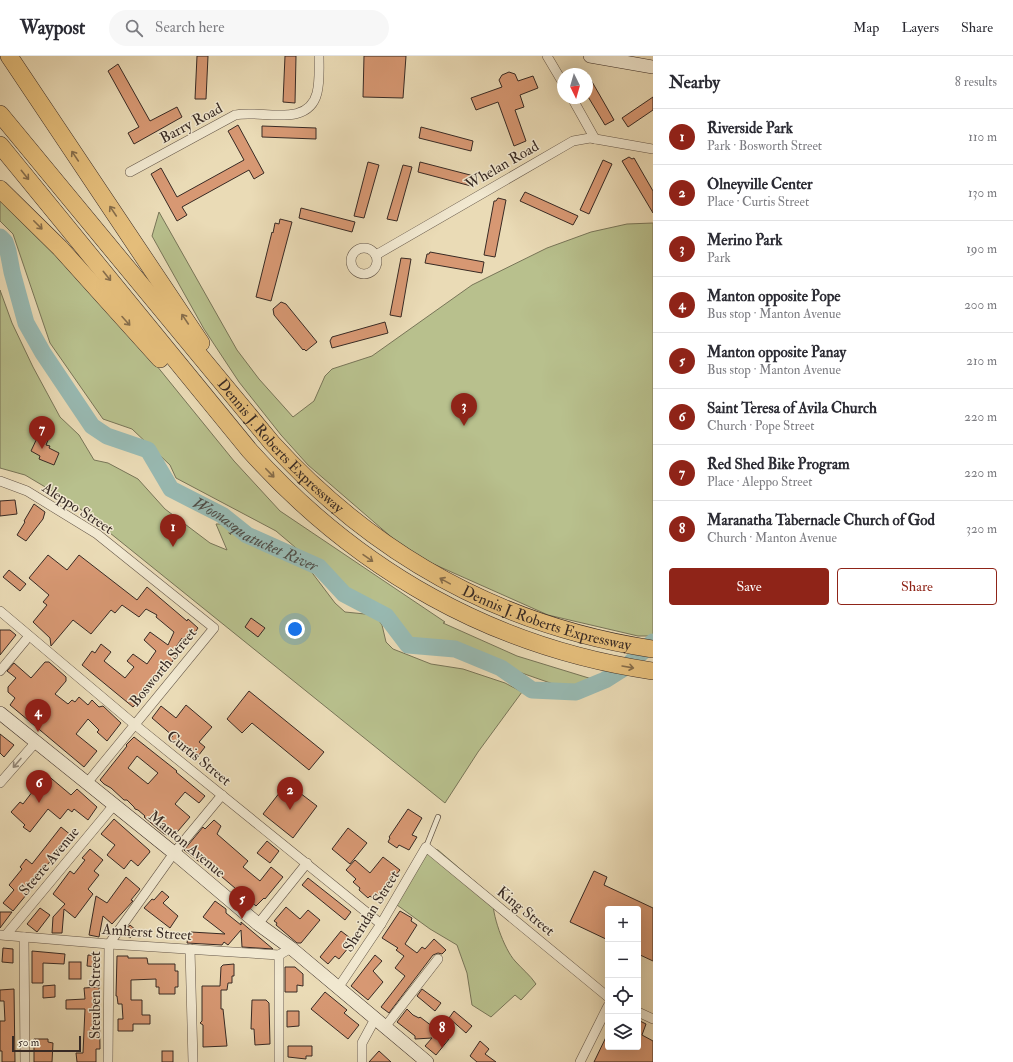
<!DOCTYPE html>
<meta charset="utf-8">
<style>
:root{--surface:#fff;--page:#f7f7f7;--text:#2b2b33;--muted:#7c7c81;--line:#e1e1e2;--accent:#8f2418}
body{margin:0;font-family:"IM FELL Double Pica",serif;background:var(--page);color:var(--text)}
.controls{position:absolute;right:12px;bottom:12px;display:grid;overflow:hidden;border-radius:4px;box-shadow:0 4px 16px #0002}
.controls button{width:36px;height:36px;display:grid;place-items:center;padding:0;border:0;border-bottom:1px solid var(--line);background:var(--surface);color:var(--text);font:20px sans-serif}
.compass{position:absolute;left:557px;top:12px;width:36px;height:36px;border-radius:50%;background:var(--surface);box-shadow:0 4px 16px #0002;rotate:175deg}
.scale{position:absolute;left:12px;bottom:10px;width:69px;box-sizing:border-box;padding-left:4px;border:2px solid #382a24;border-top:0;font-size:11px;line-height:14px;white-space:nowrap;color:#382a24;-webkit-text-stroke:3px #f1e8d0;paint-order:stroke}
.you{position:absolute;left:295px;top:573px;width:14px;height:14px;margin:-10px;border:3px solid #fff;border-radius:50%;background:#1a73e8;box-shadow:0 0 0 6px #1a73e833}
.badge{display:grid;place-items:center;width:26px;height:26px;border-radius:50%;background:var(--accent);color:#fff;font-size:13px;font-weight:700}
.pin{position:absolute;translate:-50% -33px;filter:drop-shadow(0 1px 2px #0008)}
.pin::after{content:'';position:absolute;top:21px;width:14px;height:12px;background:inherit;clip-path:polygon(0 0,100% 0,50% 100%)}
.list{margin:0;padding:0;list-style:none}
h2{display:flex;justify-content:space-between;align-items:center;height:52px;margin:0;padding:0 16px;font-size:17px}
h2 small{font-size:13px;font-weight:400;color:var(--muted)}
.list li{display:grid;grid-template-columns:26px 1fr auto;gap:12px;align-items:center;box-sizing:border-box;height:56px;padding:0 16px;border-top:1px solid var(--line)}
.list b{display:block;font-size:15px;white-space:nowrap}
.list p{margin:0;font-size:13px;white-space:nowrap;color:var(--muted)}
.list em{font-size:13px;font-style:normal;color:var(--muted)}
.actions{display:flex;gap:8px;padding:12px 16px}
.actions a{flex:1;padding:9px 0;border:1px solid var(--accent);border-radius:4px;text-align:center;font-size:14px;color:var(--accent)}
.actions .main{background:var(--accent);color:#fff}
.icon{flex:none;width:22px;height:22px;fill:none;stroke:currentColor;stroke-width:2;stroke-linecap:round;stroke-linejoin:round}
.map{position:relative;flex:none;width:653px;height:1006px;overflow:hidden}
header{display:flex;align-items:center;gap:24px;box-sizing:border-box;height:56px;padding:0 20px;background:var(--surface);border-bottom:1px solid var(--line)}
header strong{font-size:19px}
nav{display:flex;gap:22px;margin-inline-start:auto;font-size:14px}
.search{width:280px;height:36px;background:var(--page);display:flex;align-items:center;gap:10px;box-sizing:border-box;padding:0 14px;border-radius:22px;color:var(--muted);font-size:15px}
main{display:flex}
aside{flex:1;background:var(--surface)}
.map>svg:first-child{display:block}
.green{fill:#b8c08d;stroke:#787558}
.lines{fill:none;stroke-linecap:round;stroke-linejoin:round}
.river{stroke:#98bab3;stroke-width:17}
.building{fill:#d79873;stroke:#382a24;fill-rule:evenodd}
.lane-casing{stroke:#645648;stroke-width:6}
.street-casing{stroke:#645648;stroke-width:10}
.secondary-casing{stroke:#382a24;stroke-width:14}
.highway-casing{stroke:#382a24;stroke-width:18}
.lane{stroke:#f1e8d0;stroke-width:4.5}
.street{stroke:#f1e8d0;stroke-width:9}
.secondary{stroke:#f1e8d0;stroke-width:13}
.highway{stroke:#e5be7b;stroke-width:17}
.oneway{stroke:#866d4b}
.oneway2{stroke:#94897a}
.labels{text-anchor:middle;stroke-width:3;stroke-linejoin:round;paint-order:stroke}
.street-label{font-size:15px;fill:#382a24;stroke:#f1e8d0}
.water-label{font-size:16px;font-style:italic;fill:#504e48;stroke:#f1e8d0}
</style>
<header>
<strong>Waypost</strong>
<div class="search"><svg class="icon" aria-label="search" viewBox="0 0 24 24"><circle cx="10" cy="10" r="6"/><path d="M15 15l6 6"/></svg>Search here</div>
<nav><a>Map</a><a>Layers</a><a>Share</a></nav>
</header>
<main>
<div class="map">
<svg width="653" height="1006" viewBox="0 0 653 1006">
<rect width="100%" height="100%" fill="#eadbb6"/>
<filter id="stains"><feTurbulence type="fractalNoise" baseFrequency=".005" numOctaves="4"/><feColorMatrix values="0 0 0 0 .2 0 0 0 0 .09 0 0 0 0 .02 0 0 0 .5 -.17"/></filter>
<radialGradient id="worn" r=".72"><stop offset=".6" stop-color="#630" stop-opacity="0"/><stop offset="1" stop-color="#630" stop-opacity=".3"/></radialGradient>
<g class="green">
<polygon points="0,143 88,232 139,288 234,405 280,455 445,566 443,567 517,600 592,623 573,630 556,629 499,609 428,591 401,575 385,561 355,542 276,475 176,422 170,409 132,373 103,363 50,287 13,178 0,165"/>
<polygon points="159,156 237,294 259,323 293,361 314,345 325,320 332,313 372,300 472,229 547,192 591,176 627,168 653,167 653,580 638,580 548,559 411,498 308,409 281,379 239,326 204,273 152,180"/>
<polygon points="0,234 12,267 33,311 60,361 79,379 94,404 108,407 138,423 165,453 210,487 227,494 216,468 232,468 249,476 283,500 310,514 335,547 345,556 375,559 382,569 386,586 393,593 431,608 463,613 505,627 522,636 478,696 445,747 74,448 25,419 0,412"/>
<path d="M432 792 438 794 493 841C491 857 504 893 515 905 522 913 530 919 536 928L521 944 515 939 491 961 472 949 467 917 457 889 430 873 397 849 423 796Z"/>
</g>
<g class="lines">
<path class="river" id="s1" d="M0 181 5 186 8 195 12 216 26 267 43 297 92 370 107 380 148 394 171 433 222 459 247 479 319 511 344 538 386 560 408 589 455 593 501 612 532 634 576 636 605 624 627 610 653 586"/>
</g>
<g class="building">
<polygon points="197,0 208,0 206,43 195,43"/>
<polygon points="285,0 296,0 295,47 283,46"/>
<polygon points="364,0 406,0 403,42 363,41"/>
<polygon points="118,8 150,65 177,51 182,61 134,88 128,77 139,71 108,15"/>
<polygon points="509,16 515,18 518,25 533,20 538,32 520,39 524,51 515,54 526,85 514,90 498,46 476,54 471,42 502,31 499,24 502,19"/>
<polygon points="587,17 614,64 605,69 587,39"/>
<polygon points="653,41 653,54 628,71 622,62"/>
<polygon points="238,69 264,117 254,123 249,114 182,151 187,159 177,165 151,118 161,112 177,141 244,104 228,75"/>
<polygon points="262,70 316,72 316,83 262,81"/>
<polygon points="421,71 473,85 471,95 419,82"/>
<polygon points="629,101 632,103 634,102 653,135 653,157 622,105"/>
<polygon points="603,104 612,108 589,158 580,154"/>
<polygon points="368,106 379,109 364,162 354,160"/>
<polygon points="420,106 474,120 471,130 418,116"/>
<polygon points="403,109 412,111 397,165 387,163"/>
<polygon points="525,136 578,160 573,169 520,145"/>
<polygon points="498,142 506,144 495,201 484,199 494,145 496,145"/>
<polygon points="301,152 355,166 352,176 299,162"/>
<polygon points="280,163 292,166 271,245 256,241 272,176 273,177 275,167 279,168"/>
<polygon points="430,196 484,206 482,217 425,207 427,198 429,198"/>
<polygon points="401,202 411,203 401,261 390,259"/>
<polygon points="281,246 286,248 317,286 306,295 304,293 303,294 274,259 273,253"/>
<polygon points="385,266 388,277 332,292 330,285 332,281"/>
<polygon points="38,380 48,384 46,389 50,390 49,392 59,397 54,409 39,403 40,400 31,395"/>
<polygon points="15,444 17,458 0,460 0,445"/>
<polygon points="34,448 45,456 43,463 26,485 17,479 25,466 24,465"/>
<polygon points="48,499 67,514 79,499 137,544 147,531 187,565 188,563 198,572 190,584 188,583 186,586 182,582 174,594 178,597 172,606 133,651 82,609 92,595 95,597 101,588 111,596 104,605 125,622 134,611 127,605 133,598 147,608 156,595 144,584 150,576 168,589 174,576 156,561 157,559 146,553 139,561 122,549 115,557 111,554 91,578 73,564 51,590 50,582 33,566 47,549 43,546 49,539 29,522"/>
<polygon points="9,514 26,528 20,535 3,521"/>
<polygon points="251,562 265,572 258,581 245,571"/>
<polygon points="0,574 10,574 16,579 0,599"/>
<polygon points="45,606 49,606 66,621 66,625 55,638 68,648 72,644 75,646 79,641 88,649 92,644 99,651 103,650 121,667 107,685 97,676 99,674 88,663 76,678 97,695 84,711 10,649 15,642 8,636 8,631 16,622 7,615 14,607 31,622"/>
<polygon points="249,635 324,696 309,714 252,667 242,677 227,663"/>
<polygon points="186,649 212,671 199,686 205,691 195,704 170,683 173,680 152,662 161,650 176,662"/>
<polygon points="0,678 14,689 4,701 0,697"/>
<path d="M134 681 177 715 176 716 205 740 199 747 185 736 175 748 190 761 172 782 163 777 144 761 145 760 138 754 135 753 134 751 127 744H124L111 732 104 728 100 724 127 690 126 689ZM137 700 158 717 148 728 128 712Z"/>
<polygon points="46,718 71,739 77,733 97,751 88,764 74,753 72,756 68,753 60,763 48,753 30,776 23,771 25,769 11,756 20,746 23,748"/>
<polygon points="287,727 317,750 293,782 263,758"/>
<polygon points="408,753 422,762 412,779 417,781 409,794 399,789 397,792 388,786 390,782 389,781"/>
<polygon points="114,763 149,794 150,796 138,810 131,804 124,813 107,799 115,789 101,778"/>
<polygon points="214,764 221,770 217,778 248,805 243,811 260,825 271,811 283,821 265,843 264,842 256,850 215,815 208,811 207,812 184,794 203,771 205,773"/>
<polygon points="61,771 72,780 29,830 31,833 13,855 3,847 14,834 9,829 22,813 20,811 26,803 32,808"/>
<polygon points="348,772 367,787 350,808 332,793"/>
<polygon points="267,785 279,795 270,807 257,797"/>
<polygon points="90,793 103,804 94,815 99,819 88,833 93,838 75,862 64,853 62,877 52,877 53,861 65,848 53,838 70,815 74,818 85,804 82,802"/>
<polygon points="383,801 400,814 383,834 385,836 377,845 370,840 368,842 359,834 360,832 353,826 356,823 346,814 355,804 370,817"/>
<polygon points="594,815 607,821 604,829 653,852 653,905 638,898 638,853 608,853 608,884 570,866"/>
<polygon points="126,821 140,833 131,844 133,845 112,868 103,860 99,881 89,879 96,840 107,847"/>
<polygon points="308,822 351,856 345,864 302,829"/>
<polygon points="162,835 169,841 163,847 178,860 170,872 144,852 152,843 154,844"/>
<polygon points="215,845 226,853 226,857 241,869 241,866 273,893 242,891 241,874 228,889 224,886 222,889 187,887 188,880 191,876 225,878 203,861"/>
<polygon points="286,851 300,863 308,854 320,864 301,887 297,887 276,869 277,867 274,865"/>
<polygon points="40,852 50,859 37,876 27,868"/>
<polygon points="400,855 412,862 411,865 417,869 405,888 417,897 422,891 425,893 434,883 446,894 442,898 438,897 433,899 389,957 381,951 405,920 395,912 404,900 396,894 398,892 382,882"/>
<polygon points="0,856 12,856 0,872"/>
<polygon points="130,869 137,875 130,882 124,877"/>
<polygon points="341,875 354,885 339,903 335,900 328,908 320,901"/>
<polygon points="3,892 13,893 13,907 2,906"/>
<polygon points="32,895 65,898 64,908 43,907 43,927 32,927"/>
<polygon points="88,899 99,900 98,911 87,910"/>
<polygon points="375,899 382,905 373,915 383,926 368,944 351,930"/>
<polygon points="117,900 128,900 128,902 147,902 148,908 175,908 175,915 178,915 178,931 175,931 175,938 159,938 159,931 156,931 156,923 131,924 131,944 142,944 142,959 150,959 150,968 133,968 133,975 118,975 118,963 123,963 122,948 118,948 117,940 116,940"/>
<rect x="69" y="906" width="12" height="17"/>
<polygon points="234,908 234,920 232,920 232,927 228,927 227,934 221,934 221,953 223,953 227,990 203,991 203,969 200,967 202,965 202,930 220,930 221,911 223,909"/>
<polygon points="285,911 295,911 303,918 303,930 297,929 297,936 285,936"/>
<polygon points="55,929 55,941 43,942 43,930"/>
<polygon points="99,931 100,993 96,993 96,1006 77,1006 76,997 83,997 85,953 66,953 66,944 85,943 84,932"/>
<polygon points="14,933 15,1006 2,1006 2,995 0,995 0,965 5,965 4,945 0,945 0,934"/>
<polygon points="422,933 441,947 435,955 417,940"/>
<polygon points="325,936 347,954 344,957 359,969 348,983 311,953"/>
<polygon points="252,944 266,944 269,947 270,988 255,989 254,973 251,973"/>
<polygon points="407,953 413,959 419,962 420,961 449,983 436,999 425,990 432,982 415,983 415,980 397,966"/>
<polygon points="287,955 299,955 299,970 287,971"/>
<polygon points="454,955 472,970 466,977 449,962"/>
<polygon points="638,964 646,968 642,979 653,985 653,1006 594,1006 608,977 608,991 638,991"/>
<polygon points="34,983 48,983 48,986 53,987 52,1006 34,1006"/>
<polygon points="480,985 489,993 485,998 496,1006 477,1006 470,1000"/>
<polygon points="288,990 312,990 312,1000 306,1000 306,1003 288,1001"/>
<rect x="162" y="995" width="11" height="11"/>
<polygon points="379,995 391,1006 369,1006"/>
</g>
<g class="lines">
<defs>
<polyline id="lane" points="426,791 438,761"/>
<g id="street">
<polyline points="547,0 563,27"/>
<polyline points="572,42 595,83"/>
<path d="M130 116 235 59C260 53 308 73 317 37 320 25 319 12 319 0"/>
<circle cx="364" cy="205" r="13"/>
<polyline points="376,199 573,85 590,82 653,93"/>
<polyline points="0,425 27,435 97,478 214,572 87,727"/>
<polyline points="0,555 134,668 381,868"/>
<polyline points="0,615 29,580"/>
<polyline points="0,727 35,687"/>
<polyline points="258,868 307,807"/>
<polyline points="0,879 109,888 279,899 291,892"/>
<polyline points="6,879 114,749"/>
<polyline points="24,881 25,1006"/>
<polyline points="190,893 193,1006"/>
<polyline points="279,899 279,1006"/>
<polyline points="338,932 381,868 426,791 608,941"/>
<polyline points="638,956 653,963"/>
<polyline points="385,971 438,903"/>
<polyline points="108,1006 109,888 174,797 222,739"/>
<polyline points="362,1006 362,987 375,963"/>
<polyline points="580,1006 608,950"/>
</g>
<g id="secondary">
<polyline points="590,0 653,11"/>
<polyline points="0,657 174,797 258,868 291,892 427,1006"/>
</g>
<g id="highway">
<polyline points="9,0 201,287"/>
<path id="s2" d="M0 58 272 387C375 500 501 570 653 593"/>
<path d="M0 89 250 395C357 514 493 592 653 615"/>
<polyline points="0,133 60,192 160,303"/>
</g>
</defs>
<use href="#lane" class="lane-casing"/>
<use href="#street" class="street-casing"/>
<use href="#secondary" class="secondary-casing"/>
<use href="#highway" class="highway-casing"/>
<use href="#lane" class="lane"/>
<use href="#street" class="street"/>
<use href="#secondary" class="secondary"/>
<use href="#highway" class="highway"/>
</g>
<defs><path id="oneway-shaft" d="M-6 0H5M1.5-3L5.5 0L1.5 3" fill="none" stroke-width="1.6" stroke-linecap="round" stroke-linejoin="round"/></defs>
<g class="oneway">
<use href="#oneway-shaft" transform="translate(75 100) rotate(-124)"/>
<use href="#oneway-shaft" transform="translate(25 119) rotate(51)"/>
<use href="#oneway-shaft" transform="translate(113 155) rotate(-124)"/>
<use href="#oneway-shaft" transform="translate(38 169) rotate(45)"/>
<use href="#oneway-shaft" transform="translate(107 220) rotate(51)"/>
<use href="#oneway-shaft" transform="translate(185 263) rotate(-124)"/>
<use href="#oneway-shaft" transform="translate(126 265) rotate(48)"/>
<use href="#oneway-shaft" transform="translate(270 417) rotate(46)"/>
<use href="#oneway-shaft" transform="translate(368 502) rotate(35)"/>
<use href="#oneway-shaft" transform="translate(445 525) rotate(-151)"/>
<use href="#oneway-shaft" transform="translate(628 611) rotate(10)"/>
</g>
<use class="oneway2" href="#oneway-shaft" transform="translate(17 707) rotate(131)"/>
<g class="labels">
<g class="street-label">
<text transform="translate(191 67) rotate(-28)" y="5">Barry Road</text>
<text transform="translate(502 109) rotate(-30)" y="5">Whelan Road</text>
<text dy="5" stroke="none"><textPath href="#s2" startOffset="435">Dennis J. Roberts Expressway</textPath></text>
<text transform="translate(78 452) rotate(33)" y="5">Aleppo Street</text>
<text dy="5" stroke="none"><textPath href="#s2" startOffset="758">Dennis J. Roberts Expressway</textPath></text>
<text transform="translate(163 611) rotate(-51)" y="5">Bosworth Street</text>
<text transform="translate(199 702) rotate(39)" y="5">Curtis Street</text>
<text transform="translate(187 788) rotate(40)" y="5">Manton Avenue</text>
<text transform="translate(49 805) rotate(-50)" y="5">Steere Avenue</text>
<text transform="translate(371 855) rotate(-58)" y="5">Sheridan Street</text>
<text transform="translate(526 855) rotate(39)" y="5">King Street</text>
<text transform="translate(147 876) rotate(4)" y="5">Amherst Street</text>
<text transform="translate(95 939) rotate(-90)" y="5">Steuben Street</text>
</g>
<g class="water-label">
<text dy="6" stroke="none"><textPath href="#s1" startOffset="416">Woonasquatucket River</textPath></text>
</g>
</g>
<rect width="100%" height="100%" filter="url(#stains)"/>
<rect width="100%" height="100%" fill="url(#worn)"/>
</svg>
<div class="controls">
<button>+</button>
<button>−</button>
<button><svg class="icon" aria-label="locate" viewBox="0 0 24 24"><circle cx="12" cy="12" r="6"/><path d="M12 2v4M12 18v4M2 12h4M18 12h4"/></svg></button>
<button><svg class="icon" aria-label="layers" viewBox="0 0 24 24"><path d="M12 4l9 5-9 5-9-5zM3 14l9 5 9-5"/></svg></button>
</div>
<svg class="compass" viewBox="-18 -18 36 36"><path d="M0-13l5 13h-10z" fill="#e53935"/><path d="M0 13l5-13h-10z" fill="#7c7c81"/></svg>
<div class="scale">50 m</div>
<div class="you"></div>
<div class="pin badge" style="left:173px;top:491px">1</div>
<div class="pin badge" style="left:290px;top:754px">2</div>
<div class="pin badge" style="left:464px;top:370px">3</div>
<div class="pin badge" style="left:38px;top:676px">4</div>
<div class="pin badge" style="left:242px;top:863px">5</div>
<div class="pin badge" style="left:39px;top:747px">6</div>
<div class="pin badge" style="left:42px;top:393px">7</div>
<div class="pin badge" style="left:442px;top:992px">8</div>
</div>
<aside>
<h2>Nearby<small>8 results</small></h2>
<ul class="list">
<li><span class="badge">1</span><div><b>Riverside Park</b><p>Park · Bosworth Street</p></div><em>110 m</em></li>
<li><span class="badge">2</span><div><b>Olneyville Center</b><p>Place · Curtis Street</p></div><em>130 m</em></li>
<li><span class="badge">3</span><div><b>Merino Park</b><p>Park</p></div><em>190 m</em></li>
<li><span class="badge">4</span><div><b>Manton opposite Pope</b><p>Bus stop · Manton Avenue</p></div><em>200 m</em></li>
<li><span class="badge">5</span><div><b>Manton opposite Panay</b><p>Bus stop · Manton Avenue</p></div><em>210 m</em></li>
<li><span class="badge">6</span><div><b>Saint Teresa of Avila Church</b><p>Church · Pope Street</p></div><em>220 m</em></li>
<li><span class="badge">7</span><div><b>Red Shed Bike Program</b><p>Place · Aleppo Street</p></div><em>220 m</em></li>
<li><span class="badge">8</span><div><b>Maranatha Tabernacle Church of God</b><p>Church · Manton Avenue</p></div><em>320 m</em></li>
</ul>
<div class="actions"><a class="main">Save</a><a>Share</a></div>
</aside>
</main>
